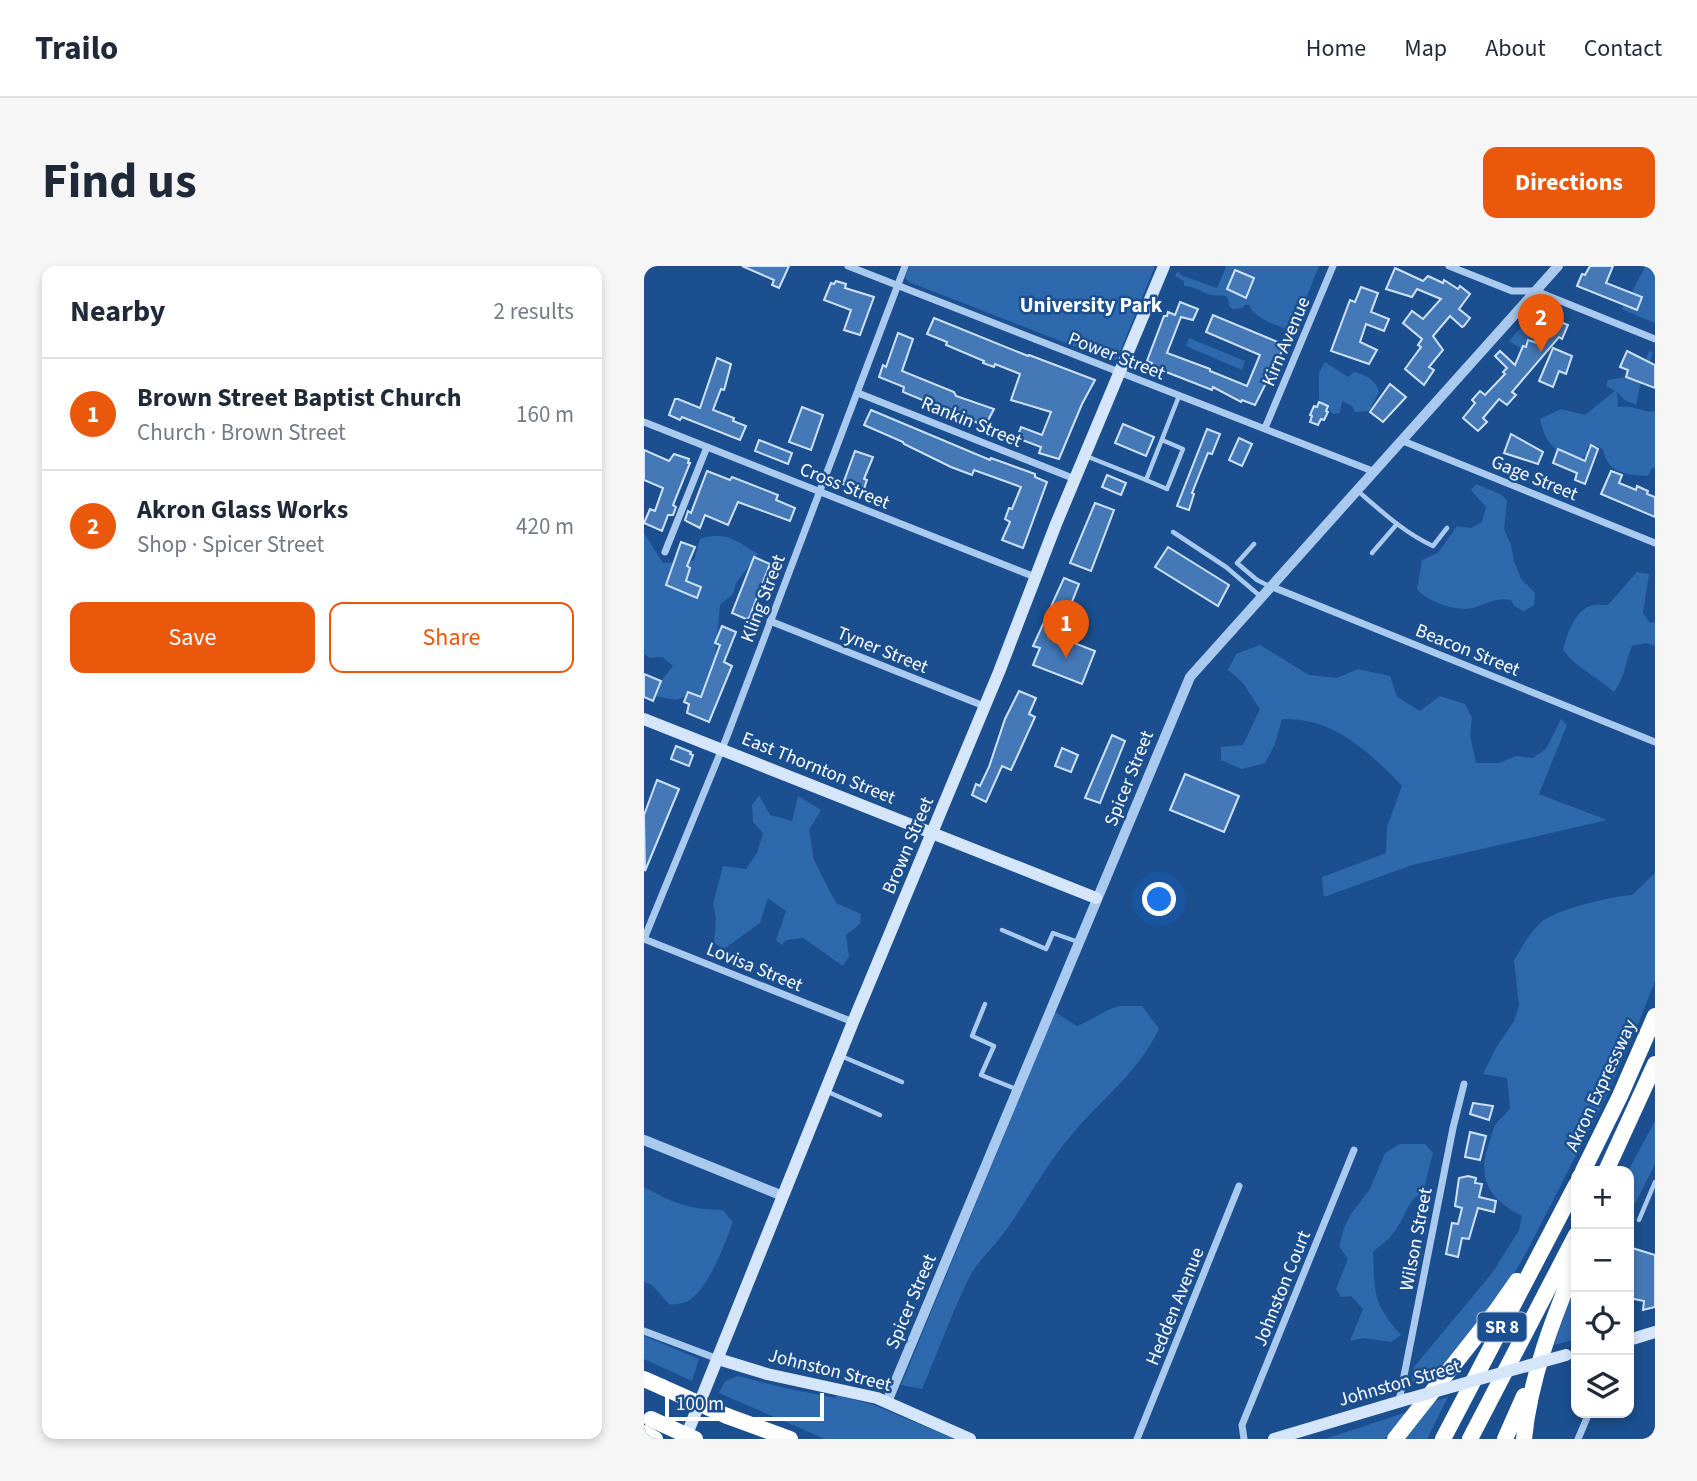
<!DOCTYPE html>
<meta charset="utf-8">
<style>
:root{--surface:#fff;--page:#f6f6f7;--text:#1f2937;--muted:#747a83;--line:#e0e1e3;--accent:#ea580c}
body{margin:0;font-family:"Source Sans 3",sans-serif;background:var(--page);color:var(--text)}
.controls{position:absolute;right:21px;bottom:21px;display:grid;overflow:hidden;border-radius:14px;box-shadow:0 4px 10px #0003}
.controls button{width:63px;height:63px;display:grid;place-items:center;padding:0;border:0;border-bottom:2px solid var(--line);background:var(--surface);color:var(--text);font:35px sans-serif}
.scale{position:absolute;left:21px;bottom:18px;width:159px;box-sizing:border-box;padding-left:7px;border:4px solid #fff;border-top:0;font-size:19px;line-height:24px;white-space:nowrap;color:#fff;-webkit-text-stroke:5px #1b4f8f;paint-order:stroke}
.you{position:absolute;left:516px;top:634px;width:24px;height:24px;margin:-18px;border:5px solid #fff;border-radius:50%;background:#1a73e8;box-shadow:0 0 0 10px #1a73e833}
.badge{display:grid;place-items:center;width:46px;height:46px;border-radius:50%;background:var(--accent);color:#fff;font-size:23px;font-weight:700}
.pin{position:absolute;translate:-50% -58px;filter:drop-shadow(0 2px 4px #0008)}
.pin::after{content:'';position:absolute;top:37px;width:24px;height:21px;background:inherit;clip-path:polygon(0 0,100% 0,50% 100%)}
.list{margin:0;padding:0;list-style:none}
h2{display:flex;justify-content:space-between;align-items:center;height:91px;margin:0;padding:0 28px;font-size:30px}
h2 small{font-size:23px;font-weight:400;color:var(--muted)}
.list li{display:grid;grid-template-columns:46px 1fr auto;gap:21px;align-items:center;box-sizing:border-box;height:112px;padding:0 28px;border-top:2px solid var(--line)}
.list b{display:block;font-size:26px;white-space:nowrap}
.list p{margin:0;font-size:23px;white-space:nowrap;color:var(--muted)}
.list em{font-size:23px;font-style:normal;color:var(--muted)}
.actions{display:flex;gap:14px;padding:21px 28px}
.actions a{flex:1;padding:16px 0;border:2px solid var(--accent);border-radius:14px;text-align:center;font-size:24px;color:var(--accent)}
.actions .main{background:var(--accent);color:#fff}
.icon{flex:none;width:38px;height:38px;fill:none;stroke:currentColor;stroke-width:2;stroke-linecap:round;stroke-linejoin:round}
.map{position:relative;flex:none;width:1011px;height:1173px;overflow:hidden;border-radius:14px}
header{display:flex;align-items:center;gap:42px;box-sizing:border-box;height:98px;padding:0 35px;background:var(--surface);border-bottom:2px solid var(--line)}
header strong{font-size:33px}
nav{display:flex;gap:38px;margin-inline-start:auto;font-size:24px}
.intro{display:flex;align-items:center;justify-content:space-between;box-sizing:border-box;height:168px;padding:0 42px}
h1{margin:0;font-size:49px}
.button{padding:18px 32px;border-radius:14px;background:var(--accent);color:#fff;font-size:24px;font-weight:700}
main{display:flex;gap:42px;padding:0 42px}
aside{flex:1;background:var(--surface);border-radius:14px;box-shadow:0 4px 10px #0003}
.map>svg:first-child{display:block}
.green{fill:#2e69ad}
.building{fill:#4478b7;stroke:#cfe3fa;stroke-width:2}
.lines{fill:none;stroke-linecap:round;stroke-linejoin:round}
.service{stroke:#a9c9ee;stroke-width:4.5}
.minor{stroke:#a9c9ee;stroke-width:7}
.tertiary{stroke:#a9c9ee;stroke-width:10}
.secondary{stroke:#d6e6fa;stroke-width:12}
.motorway{stroke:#fff;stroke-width:16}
.secondary-bridge{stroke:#d6e6fa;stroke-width:12}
.motorway-bridge{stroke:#fff;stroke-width:16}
.labels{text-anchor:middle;stroke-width:5;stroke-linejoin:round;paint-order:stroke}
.shield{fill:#1b4f8f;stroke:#bbcadd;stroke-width:2}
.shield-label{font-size:18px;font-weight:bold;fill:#fff}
.street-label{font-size:19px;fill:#fff;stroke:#1b4f8f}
.neighbourhood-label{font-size:21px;font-weight:bold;fill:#fff;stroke:#1b4f8f}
</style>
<header>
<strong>Trailo</strong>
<nav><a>Home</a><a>Map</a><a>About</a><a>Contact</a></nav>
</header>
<div class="intro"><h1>Find us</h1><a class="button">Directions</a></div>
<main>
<aside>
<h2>Nearby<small>2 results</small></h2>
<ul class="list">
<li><span class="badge">1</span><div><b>Brown Street Baptist Church</b><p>Church · Brown Street</p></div><em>160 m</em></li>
<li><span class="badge">2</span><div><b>Akron Glass Works</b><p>Shop · Spicer Street</p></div><em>420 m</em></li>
</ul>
<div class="actions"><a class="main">Save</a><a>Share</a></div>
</aside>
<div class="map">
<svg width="1011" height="1173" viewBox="0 0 1011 1173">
<rect width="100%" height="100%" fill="#1b4f8f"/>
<g class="green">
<polygon points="265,0 511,0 473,93 468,95 265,16 261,12"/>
<path d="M580 0H675L649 65C635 61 611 53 605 39H600L599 42 589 43 585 40 584 32C577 27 576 31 568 29 557 27 552 20 540 20V15L531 10 534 5 537 9 573 22 582 1Z"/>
<polygon points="1002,0 1011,0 1011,57 978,43 980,37 993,44 998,31 989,27 989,23"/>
<polygon points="888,49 902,56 893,77 884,74 882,81 879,80 878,83 865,75"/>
<polygon points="545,72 601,95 598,104 542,80"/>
<path d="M1005 85 1009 87 997 116 992 139 980 134 973 125 974 141C991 138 999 148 1011 145V202H1008L1004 210C982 209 963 207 959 183L953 180 943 181V189L932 195C909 183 902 179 896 153L917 143 941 149 971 125 962 120 964 114 982 111 995 116Z"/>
<path d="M681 96 704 111 710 106C722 109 732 114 735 126L725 145 711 146 708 140 698 135 696 147 689 148 675 133V107Z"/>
<path d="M832 218 858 229 863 235 860 263 867 279 870 295 877 313 891 327 890 339 880 345 870 340 867 334C852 331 843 338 829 342 812 346 784 336 773 323L778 294 794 287 813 260 827 262 838 256 842 241 827 224Z"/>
<path d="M0 267 19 297 50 295 56 273C82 264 92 275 114 288L92 317 89 328 76 339 71 392 60 432 47 428 32 434 11 430 17 415 29 400 18 391 6 392 0 388Z"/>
<path d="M993 306 1005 308 999 347 1006 357 1011 356V380L1002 377 988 380C981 396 981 412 970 426 953 411 931 401 919 384 923 369 930 346 946 340 950 338 959 339 964 339Z"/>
<path d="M616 379 665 409 693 412 714 403 746 410 753 431 776 445 796 430 821 438 828 452 826 469 832 497H855L872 490 889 492 902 483 917 453 923 459 895 528 963 554 768 599 680 631 678 611 742 587 743 561 758 520C725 486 690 451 638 453L631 478 621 497 598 503 577 494V481L599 479 616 443 598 416 584 404 592 388Z"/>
<polygon points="115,529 126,549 148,555 154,530 177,544 165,564 170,594 192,637 217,648 216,658 202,669 205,690 199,700 159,672 142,674 138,679 132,674 142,645 124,632 116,657 80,683 70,677 72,652 69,638 79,600 102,603 113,587 119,567 109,556 108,539"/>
<path d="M1011 607V715L993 761 962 831 881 989 866 1014 789 1116 773 1119 768 1114 770 1101 849 1006 875 964 878 950C844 933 832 911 846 874 848 869 849 862 852 858 855 853 862 849 866 842L863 812 839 808 852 782 870 755 875 739 870 694C877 683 885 668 895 658 908 644 969 630 988 629Z"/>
<path d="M477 740H498L515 763C494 806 460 831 430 866 401 899 382 938 356 972 346 985 334 995 326 1010 308 1046 294 1086 278 1123L257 1119 411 746 433 760C449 754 461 743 477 740Z"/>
<polygon points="1011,855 1011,898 985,950 984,905"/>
<path d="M756 878H781L789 887 779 926C763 935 763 947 753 962 747 972 738 978 729 986 731 1028 728 1036 757 1069L747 1076 719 1072 706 1075 719 1043 707 1030 697 1031 692 1023 704 993 695 980 700 962 707 948 726 923 741 887Z"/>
<path d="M0 921C31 938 44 943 79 944L89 956C81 977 66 1019 47 1033 43 1037 33 1038 26 1039L8 1019 0 1016Z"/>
<polygon points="932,1017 932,1073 910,1079"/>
<polygon points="0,1070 55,1093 48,1115 0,1093"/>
<polygon points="94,1110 141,1122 191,1132 193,1129 230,1139 311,1173 181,1173 75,1127 81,1115"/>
<polygon points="804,1131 783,1173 759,1173 787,1136"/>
<polygon points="763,1146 741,1173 681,1173"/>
</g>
<g class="building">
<polygon points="98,0 145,0 135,22 128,19 130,14"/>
<polygon points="946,0 969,0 962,17 998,31 993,44 933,20 938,8 941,9"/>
<polygon points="751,2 779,15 784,10 799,17 800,14 814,23 816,20 826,28 815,43 826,52 820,60 818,61 806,50 789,70 799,84 785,101 790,104 780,119 761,103 777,81 774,79 778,73 759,57 768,45 779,53 797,33 773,23 768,31 742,23"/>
<polygon points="591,4 610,12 602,32 583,23"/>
<polygon points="192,15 202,18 201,22 230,31 216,69 200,64 207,44 180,34 187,17 190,18"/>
<polygon points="717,21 734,27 727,46 745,53 740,65 722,58 716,76 733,84 725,98 687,85 706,34 711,36"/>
<polygon points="536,36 554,43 549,54 537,51 523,87 566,103 566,105 603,120 616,89 562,66 569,49 641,79 611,139 598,134 597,136 569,121 568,124 517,104 507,100 508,97 503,95 520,50 523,50 524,46 531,49"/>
<polygon points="904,51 924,59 918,73 915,71 868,126 872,129 863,139 855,133 839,152 843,156 834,165 819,152 831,137 828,134 836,125 841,129 861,108 859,106 863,102 851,90 856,85 871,99 879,80 882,81 884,74 893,77"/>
<polygon points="290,52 384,90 385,89 451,114 438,138 415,193 395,187 397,181 373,172 377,161 398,169 407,146 367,134 376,108 351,98 350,101 339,97 340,95 302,79 303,76 283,68"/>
<polygon points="254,67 269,73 258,105 310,126 312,130 350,143 341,160 259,126 260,121 235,111 239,99 242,101"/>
<polygon points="909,82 928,90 922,108 915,105 909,121 895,115"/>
<polygon points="983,85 1011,99 1011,122 982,111 984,104 976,101"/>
<polygon points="73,92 87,98 81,121 80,124 77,123 69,144 90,152 89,155 102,160 96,174 38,151 36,154 25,149 31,133 34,133 56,142"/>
<polygon points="746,118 762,131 739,156 726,146"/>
<polygon points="675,136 684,140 682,145 684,146 680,154 677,153 674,159 666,156 668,150 666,149 670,140 673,141"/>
<polygon points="158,141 179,149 167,184 145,176"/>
<polygon points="227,144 346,194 347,192 391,208 391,211 403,216 379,282 358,274 366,256 361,253 365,242 368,243 377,221 330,204 328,209 307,201 260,178 259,176 220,159"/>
<polygon points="479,158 510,171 502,190 471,177"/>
<polygon points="563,163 576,168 568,188 564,187 548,227 550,228 545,244 533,240"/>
<polygon points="867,168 899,186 894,198 860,187"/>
<polygon points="595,172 608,178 598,200 585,194"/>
<polygon points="115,174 148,187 144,198 111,185"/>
<polygon points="947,179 954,183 941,218 931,214 933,207 909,197 914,183 941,195"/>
<polygon points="0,184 25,195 30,188 45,193 44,197 46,197 29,239 32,241 29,249 24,249 18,265 0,257 6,243 11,245 19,222 0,214"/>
<polygon points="211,185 229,191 220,213 223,214 219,226 199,218"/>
<polygon points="63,205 86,214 88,211 134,229 132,234 151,242 146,255 94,236 84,259 61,249 56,262 44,256 41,254 44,245 47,247"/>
<polygon points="967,205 978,209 975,217 992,224 993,220 1004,225 1003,228 1011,231 1011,251 957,228"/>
<polygon points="463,209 482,217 477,229 458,221"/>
<polygon points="451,237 470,244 447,305 426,297"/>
<polygon points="37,276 51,281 43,300 46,302 42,315 57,321 53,332 22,319"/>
<polygon points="524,281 585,319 574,340 511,301"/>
<polygon points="110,291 126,298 105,352 102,353 88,347"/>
<polygon points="420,312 435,318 422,351 424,352 417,372 451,385 438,418 389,399 396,382 389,380"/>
<polygon points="78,360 92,366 80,396 88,400 65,456 43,447 45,438 40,436 44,426 57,431 76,379 71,377"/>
<polygon points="0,408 17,415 9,435 0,431"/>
<polygon points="375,425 392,432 385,448 391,451 367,504 358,500 342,536 328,529 332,518 336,520 345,501 361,453"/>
<polygon points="468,469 481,475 456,537 441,532"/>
<polygon points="32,480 47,486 46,488 49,489 45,500 27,493"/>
<polygon points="418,482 434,489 427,506 411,500"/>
<polygon points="541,508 595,530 580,566 526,544"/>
<polygon points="13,514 35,523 1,605 0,549"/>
<polygon points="829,837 849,840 845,854 826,848"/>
<polygon points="826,866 842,870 836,894 821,891"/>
<polygon points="824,910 832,912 831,917 838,918 835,931 852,935 850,946 834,942 825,973 818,972 814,991 802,988 808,957 814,958 818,942 811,940 815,912"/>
<polygon points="985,981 1011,989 1011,1041 999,1044 1000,1035 985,1032"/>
</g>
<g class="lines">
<g class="service">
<polyline points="442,190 502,214 535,130"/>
<polyline points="502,214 523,223 539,183 518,174"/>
<path d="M715 226C738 246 761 267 789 280L803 262"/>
<polyline points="529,266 582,301 616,330"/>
<polyline points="610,278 593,297 613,314 625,320"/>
<polyline points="728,287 753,258"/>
<polyline points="358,664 402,683 409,667 434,676"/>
<polyline points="341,738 328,770 350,780 337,809 372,823"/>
<polyline points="197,790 258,816"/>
<polyline points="182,825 236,849"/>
<polyline points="995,954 1011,916"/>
</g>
<g class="minor">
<polyline points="204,0 731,206"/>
<polyline points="805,0 868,25 892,25 1011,73"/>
<polyline points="214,127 431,213"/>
<polyline points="0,156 391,311"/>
<polyline points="621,162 689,0"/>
<polyline points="759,175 1011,277"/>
<polyline points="21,286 63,181"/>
<polyline points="626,320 1011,476"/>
<polyline points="126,355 340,440"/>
<polyline points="0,673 82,473 261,0"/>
<polyline points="0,673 209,756"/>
<polyline points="0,1065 74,1093"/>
<polyline points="755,1135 809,862 820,818"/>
<polyline points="493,1173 595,920"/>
<polyline points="600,1173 598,1159 710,884"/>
<polyline points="934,1173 945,1147"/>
</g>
<g class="tertiary">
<polyline points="0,874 139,930"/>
<polyline points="243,1136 546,411 914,0"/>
</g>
<g class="secondary">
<polyline points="0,453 452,632"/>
<polyline points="985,1074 1011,1066"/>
<polyline points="74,1093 123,1108 233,1132 326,1173"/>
<polyline points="41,1173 209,756 355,406 412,258 520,0"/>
<polyline points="630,1173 764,1133"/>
</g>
<g class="motorway">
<polyline points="939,905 976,830 1011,750"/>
<polyline points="962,905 1011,798"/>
<polyline points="0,1113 18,1121"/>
<polyline points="83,1150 146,1173"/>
<polyline points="0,1167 11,1173"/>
<polyline points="751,1173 852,1045 873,1015"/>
<polyline points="799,1173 932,919"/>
<polyline points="826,1173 932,969"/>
<polyline points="861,1173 880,1130"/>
<path d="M880 1173C886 1112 909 1053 932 997"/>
</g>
<polyline class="secondary-bridge" points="764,1133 922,1089"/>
<g class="motorway-bridge">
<polyline points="18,1121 83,1150"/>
<polyline points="7,1153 51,1173"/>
</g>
</g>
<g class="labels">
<rect class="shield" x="833.5" y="1046.5" width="49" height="29" rx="5"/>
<g class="shield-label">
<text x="858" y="1067">SR 8</text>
</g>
<g class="street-label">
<text transform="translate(641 75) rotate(-67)" y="7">Kirn Avenue</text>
<text transform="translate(473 89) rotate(21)" y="7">Power Street</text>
<text transform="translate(328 155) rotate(22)" y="7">Rankin Street</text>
<text transform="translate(891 211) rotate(22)" y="7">Gage Street</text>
<text transform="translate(201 219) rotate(22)" y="7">Cross Street</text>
<text transform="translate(118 332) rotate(-69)" y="7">Kling Street</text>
<text transform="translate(239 383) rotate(22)" y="7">Tyner Street</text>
<text transform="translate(824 383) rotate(22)" y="7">Beacon Street</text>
<text transform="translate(175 501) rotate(22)" y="7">East Thornton Street</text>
<text transform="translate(484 512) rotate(-68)" y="7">Spicer Street</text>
<text transform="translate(263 579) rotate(-67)" y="7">Brown Street</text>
<text transform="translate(111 700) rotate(22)" y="7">Lovisa Street</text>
<text transform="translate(956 819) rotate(-65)" y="7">Akron Expressway</text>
<text transform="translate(771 973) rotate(-79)" y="7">Wilson Street</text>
<text transform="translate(637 1022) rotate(-68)" y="7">Johnston Court</text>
<text transform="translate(266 1035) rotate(-67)" y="7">Spicer Street</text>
<text transform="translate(530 1040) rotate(-68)" y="7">Hedden Avenue</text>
<text transform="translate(186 1103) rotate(14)" y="7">Johnston Street</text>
<text transform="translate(755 1116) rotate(-16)" y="7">Johnston Street</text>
</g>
<g class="neighbourhood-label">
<text x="447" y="46">University Park</text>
</g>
</g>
</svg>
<div class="controls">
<button>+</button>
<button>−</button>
<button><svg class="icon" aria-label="locate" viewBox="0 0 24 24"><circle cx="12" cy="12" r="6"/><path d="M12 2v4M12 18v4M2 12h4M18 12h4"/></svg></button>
<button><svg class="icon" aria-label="layers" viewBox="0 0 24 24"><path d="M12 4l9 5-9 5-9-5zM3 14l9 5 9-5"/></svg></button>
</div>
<div class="scale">100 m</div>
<div class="you"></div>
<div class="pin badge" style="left:422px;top:392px">1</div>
<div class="pin badge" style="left:897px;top:86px">2</div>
</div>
</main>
